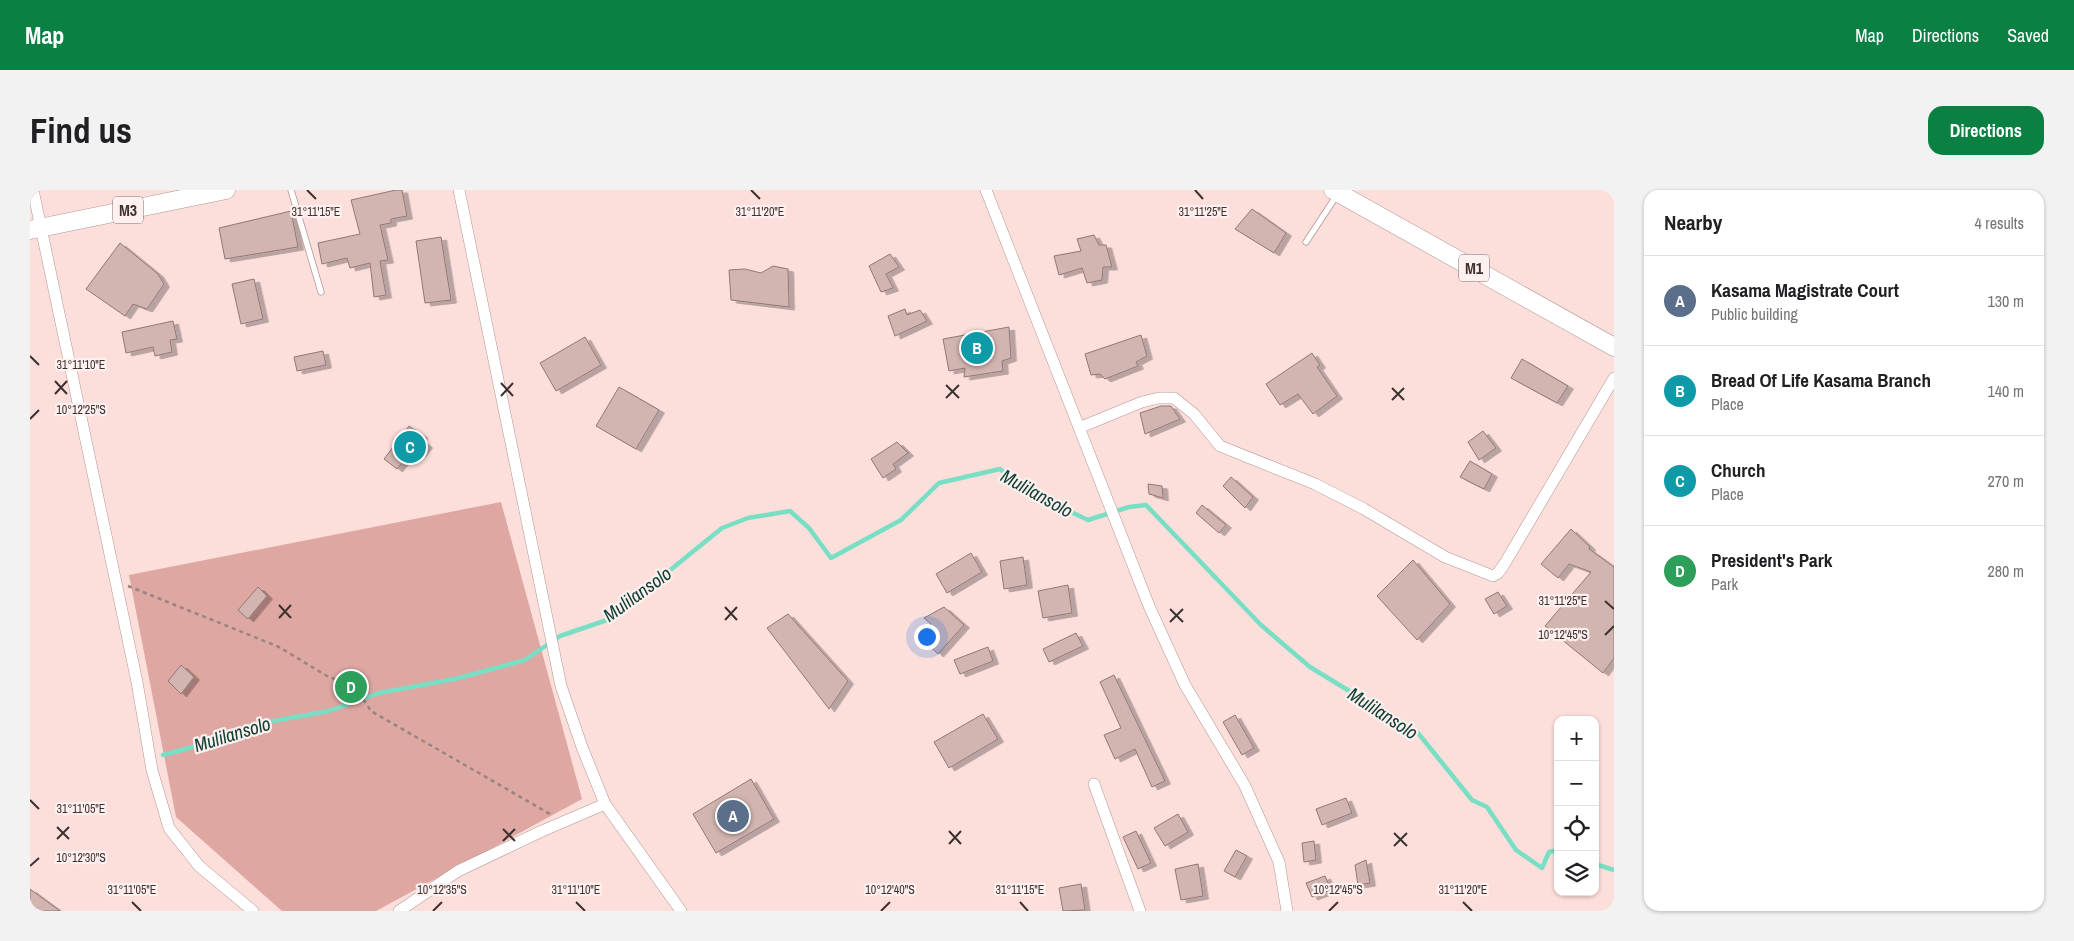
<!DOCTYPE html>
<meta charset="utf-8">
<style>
:root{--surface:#fff;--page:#f2f2f2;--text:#202124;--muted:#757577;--line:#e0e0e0;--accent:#0b8043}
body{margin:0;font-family:"Archivo Narrow",sans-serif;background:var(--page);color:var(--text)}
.controls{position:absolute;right:15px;bottom:15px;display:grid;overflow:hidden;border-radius:10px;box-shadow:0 1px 4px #0004}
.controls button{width:45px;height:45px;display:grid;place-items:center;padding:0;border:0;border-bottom:1px solid var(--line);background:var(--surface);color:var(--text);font:25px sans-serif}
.you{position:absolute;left:896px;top:446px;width:18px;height:18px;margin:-12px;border:4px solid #fff;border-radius:50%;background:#1a73e8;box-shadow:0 0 0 8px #1a73e833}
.badge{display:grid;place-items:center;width:32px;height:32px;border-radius:50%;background:var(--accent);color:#fff;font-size:16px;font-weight:700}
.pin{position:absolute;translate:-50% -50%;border:2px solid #fff;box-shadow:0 1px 5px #0006}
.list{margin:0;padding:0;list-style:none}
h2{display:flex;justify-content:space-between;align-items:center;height:65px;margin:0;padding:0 20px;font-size:21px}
h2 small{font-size:16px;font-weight:400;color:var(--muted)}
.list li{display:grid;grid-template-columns:32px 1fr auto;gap:15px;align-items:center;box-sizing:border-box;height:90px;padding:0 20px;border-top:1px solid var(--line)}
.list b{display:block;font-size:19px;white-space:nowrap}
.list p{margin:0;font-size:16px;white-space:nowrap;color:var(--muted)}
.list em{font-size:16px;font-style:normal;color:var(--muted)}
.icon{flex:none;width:28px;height:28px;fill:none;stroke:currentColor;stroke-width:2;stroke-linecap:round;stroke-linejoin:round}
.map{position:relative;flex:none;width:1584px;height:721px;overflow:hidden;border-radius:15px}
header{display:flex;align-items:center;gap:30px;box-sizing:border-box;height:70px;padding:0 25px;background:var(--accent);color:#fff}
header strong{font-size:24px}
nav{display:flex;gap:28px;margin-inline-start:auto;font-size:18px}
.intro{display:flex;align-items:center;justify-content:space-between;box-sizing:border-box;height:120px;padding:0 30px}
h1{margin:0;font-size:35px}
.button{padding:12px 22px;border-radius:15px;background:var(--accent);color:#fff;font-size:18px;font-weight:700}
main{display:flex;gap:30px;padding:0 30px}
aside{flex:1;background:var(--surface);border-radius:15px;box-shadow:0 1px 4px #0004}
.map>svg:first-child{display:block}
.green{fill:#dea7a1}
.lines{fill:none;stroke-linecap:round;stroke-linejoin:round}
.stream{stroke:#79dfc4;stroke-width:4.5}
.building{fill:#d2b5b1;stroke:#927774;filter:url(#shadow)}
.service-casing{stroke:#b29693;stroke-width:7}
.minor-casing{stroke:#b29693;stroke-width:12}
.primary-casing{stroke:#b29693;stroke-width:19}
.path{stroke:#988481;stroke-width:2.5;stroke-dasharray:4 4;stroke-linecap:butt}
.service{stroke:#fff;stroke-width:5.5}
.minor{stroke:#fff;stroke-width:11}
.primary{stroke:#fff;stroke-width:18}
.ticks{fill:none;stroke:#3d3130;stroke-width:2}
.labels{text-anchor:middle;stroke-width:4.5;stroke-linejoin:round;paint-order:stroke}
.shield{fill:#fdf0ef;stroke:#776a69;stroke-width:1}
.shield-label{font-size:16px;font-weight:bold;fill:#3d3130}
.water-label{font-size:19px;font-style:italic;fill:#114035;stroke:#fdf0ef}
.ticks-label{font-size:12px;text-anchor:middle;fill:#3d3130;stroke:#fdf0ef;stroke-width:4.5;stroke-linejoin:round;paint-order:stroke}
</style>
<header>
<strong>Map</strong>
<nav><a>Map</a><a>Directions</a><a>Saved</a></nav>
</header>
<div class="intro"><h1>Find us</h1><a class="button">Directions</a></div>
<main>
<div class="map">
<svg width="1584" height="721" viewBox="0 0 1584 721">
<defs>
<filter id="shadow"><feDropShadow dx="5.5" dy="3" stdDeviation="0" flood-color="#0004"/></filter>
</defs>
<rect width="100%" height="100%" fill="#fcdeda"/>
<polygon class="green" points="471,312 552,609 346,721 252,721 146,627 99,385"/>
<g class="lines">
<g class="stream">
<polyline points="133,565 185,551 221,535 299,521 349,503 429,488 495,470 530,446 580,429 692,338 718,328 760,321 779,338 801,368 871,330 909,293 970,279 997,301 1058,330 1099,317 1116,315 1231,435 1280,477 1388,543 1442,610 1457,617 1486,660 1512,678 1519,662 1528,660"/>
<polyline points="1565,674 1584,680"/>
</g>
</g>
<g class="building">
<polygon points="366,0 372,0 377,26 361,29 361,33 350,35 358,70 350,71 356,105 344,107 340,73 320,78 317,68 292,74 288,53 330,44 321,10"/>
<polygon points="1222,19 1256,43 1244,63 1205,39"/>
<polygon points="261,21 268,57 195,69 189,38"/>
<polygon points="1064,45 1069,55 1076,55 1082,77 1073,77 1072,90 1057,93 1052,78 1029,85 1024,66 1051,61 1047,49"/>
<polygon points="411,47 421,110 395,113 386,51"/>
<polygon points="90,53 128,84 134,94 117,119 103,114 95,126 56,99"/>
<polygon points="860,64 869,77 856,84 863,98 851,102 839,76"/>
<polygon points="743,76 758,79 759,117 701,110 699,80 715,79 731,83"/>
<polygon points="224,89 233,129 211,134 202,94"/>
<polygon points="875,119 877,125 890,120 897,131 865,146 858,126"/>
<polygon points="143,131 147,149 140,150 142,162 125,166 123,157 96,163 92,142"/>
<polygon points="979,137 981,168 972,171 973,181 934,187 935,178 919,181 913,149"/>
<polygon points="1111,145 1117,166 1106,172 1108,176 1075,189 1070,184 1061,185 1055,164"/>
<polygon points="555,147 571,175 526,201 510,173"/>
<polygon points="293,161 296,175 267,181 264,167"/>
<polygon points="1282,163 1290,175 1287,177 1307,206 1283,224 1268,204 1250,215 1236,194"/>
<polygon points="1492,169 1538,196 1527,213 1481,188"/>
<polygon points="589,197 629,220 606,259 566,236"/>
<polygon points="1131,216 1141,216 1150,229 1115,244 1110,223"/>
<polygon points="379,236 392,245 390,249 397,255 390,264 384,258 367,279 354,269"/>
<polygon points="1453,241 1466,258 1449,270 1438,252"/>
<polygon points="867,252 878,263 863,274 866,279 853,288 841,269"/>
<polygon points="1440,271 1462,284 1454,299 1430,287"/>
<polygon points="1201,287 1223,307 1215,318 1193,296"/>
<polygon points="1118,294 1132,296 1133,308 1119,304"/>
<polygon points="1172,315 1196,335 1189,343 1166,323"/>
<polygon points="1541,339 1560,357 1559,359 1584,377 1584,468 1573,483 1515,436 1561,382 1539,374 1528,388 1511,374"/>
<polygon points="941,363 952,382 917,403 906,384"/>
<polygon points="993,367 997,395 974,399 970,371"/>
<polygon points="1383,370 1420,414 1387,450 1347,406"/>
<polygon points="1038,395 1042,423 1013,428 1008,401"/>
<polygon points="228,397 237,406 218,429 208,420"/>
<polygon points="1468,402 1477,416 1464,424 1455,409"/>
<polygon points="914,417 934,435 908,464 888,445 901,434 894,428"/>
<polygon points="758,424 818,491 799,519 737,438"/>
<polygon points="1046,443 1053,456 1019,472 1013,459"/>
<polygon points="958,457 963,471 930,484 924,470"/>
<polygon points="151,475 164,487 151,504 138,491"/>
<polygon points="1084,485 1135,591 1122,597 1105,559 1085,569 1074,545 1091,538 1070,492"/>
<polygon points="953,524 968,549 919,578 904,552"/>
<polygon points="1205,525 1224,558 1212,565 1193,532"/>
<polygon points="721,589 744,629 686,663 663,624"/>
<polygon points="1316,608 1322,623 1292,635 1286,619"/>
<polygon points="1148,624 1158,642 1135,656 1124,638"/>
<polygon points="1106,641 1121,673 1108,679 1093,647"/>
<polygon points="1284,651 1286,670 1274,672 1272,653"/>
<polygon points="1206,660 1217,666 1205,687 1194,681"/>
<polygon points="1336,670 1340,693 1328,695 1325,675"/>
<polygon points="1168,674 1173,706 1151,710 1145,679"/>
<polygon points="1295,686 1301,700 1282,707 1276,693"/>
<polygon points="1051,694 1055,720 1033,721 1029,698"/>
<polygon points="0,699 30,721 0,721"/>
</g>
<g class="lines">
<defs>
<g id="service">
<polyline points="261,0 291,102"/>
<polyline points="1276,52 1307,5"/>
</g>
<g id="minor">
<polyline points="3,0 107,492 122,580 139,638 169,676 223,721"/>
<polyline points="429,0 531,496 552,557 575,614 651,721"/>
<polyline points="956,0 1119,416 1155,495 1215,596 1249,672 1257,721"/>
<polyline points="1051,237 1112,212 1129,208 1144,208 1164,224 1190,256 1285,294 1334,319 1415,367 1463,386 1468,383 1475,373 1584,188"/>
<polyline points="1064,594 1110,721"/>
<polyline points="369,721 428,681 512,641 575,614"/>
</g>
<g id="primary">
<polyline points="1303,0 1584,157"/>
<polyline points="0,40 196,0"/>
</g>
</defs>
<use href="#service" class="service-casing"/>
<use href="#minor" class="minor-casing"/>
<use href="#primary" class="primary-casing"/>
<polyline class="path" points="98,396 249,457 297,486 326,498 341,521 520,624"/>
<use href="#service" class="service"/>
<use href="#minor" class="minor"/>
<use href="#primary" class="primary"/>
</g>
<path class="ticks" d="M277 0 286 9M721 0 730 9M1165 0 1173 9M0 166 9 175M25 191 37 204M471 193 483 206M916 195 929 208M1362 198 1374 210M25 204 37 191M471 206 483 193M916 208 929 195M1362 210 1374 198M0 229 9 220M1575 411 1584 419M249 415 261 428M695 417 707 430M1140 419 1153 432M249 428 261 415M695 430 707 417M1140 432 1153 419M1575 445 1584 436M0 610 9 619M27 637 39 649M473 639 485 651M919 641 931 654M1364 643 1377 656M27 649 39 637M473 651 485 639M919 654 931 641M1364 656 1377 643M0 676 9 668M102 712 111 721M546 712 555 721M990 712 998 721M1433 712 1442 721M403 721 412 712M851 721 860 712M1299 721 1308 712"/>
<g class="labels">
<g class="shield">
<rect x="83" y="6.5" width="30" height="27" rx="4"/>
<rect x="1429" y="64.5" width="30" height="27" rx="4"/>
</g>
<g class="shield-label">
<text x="98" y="26">M3</text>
<text x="1444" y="84">M1</text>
</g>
<g class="water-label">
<text transform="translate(1007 303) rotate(29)" y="7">Mulilansolo</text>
<text transform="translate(607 404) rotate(-36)" y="7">Mulilansolo</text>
<text transform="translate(1353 523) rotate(33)" y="7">Mulilansolo</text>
<text transform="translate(202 544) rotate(-17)" y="7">Mulilansolo</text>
</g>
</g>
<g class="ticks-label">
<text x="286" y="26">31°11'15"E</text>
<text x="730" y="26">31°11'20"E</text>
<text x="1173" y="26">31°11'25"E</text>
<text x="51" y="179">31°11'10"E</text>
<text x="51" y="224">10°12'25"S</text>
<text x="1533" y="415">31°11'25"E</text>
<text x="1533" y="449">10°12'45"S</text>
<text x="51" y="623">31°11'05"E</text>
<text x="51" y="672">10°12'30"S</text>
<text x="412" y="704">10°12'35"S</text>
<text x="860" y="704">10°12'40"S</text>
<text x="1308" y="704">10°12'45"S</text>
<text x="102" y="704">31°11'05"E</text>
<text x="546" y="704">31°11'10"E</text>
<text x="990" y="704">31°11'15"E</text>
<text x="1433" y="704">31°11'20"E</text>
</g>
</svg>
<div class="controls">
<button>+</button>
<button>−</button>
<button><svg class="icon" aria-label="locate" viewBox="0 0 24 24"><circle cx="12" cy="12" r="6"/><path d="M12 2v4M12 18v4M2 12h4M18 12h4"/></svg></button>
<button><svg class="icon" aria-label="layers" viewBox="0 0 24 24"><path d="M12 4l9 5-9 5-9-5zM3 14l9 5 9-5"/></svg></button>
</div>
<div class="you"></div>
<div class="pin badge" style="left:703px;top:626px;background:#5c6f8a">A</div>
<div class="pin badge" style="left:947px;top:158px;background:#0f9aa8">B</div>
<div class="pin badge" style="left:380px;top:257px;background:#0f9aa8">C</div>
<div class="pin badge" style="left:321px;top:497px;background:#2e9e5b">D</div>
</div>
<aside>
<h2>Nearby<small>4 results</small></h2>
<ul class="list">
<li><span class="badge" style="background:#5c6f8a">A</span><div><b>Kasama Magistrate Court</b><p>Public building</p></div><em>130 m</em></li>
<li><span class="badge" style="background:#0f9aa8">B</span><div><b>Bread Of Life Kasama Branch</b><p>Place</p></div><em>140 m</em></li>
<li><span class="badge" style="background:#0f9aa8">C</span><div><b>Church</b><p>Place</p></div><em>270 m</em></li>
<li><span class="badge" style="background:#2e9e5b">D</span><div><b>President's Park</b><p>Park</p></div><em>280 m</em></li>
</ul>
</aside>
</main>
